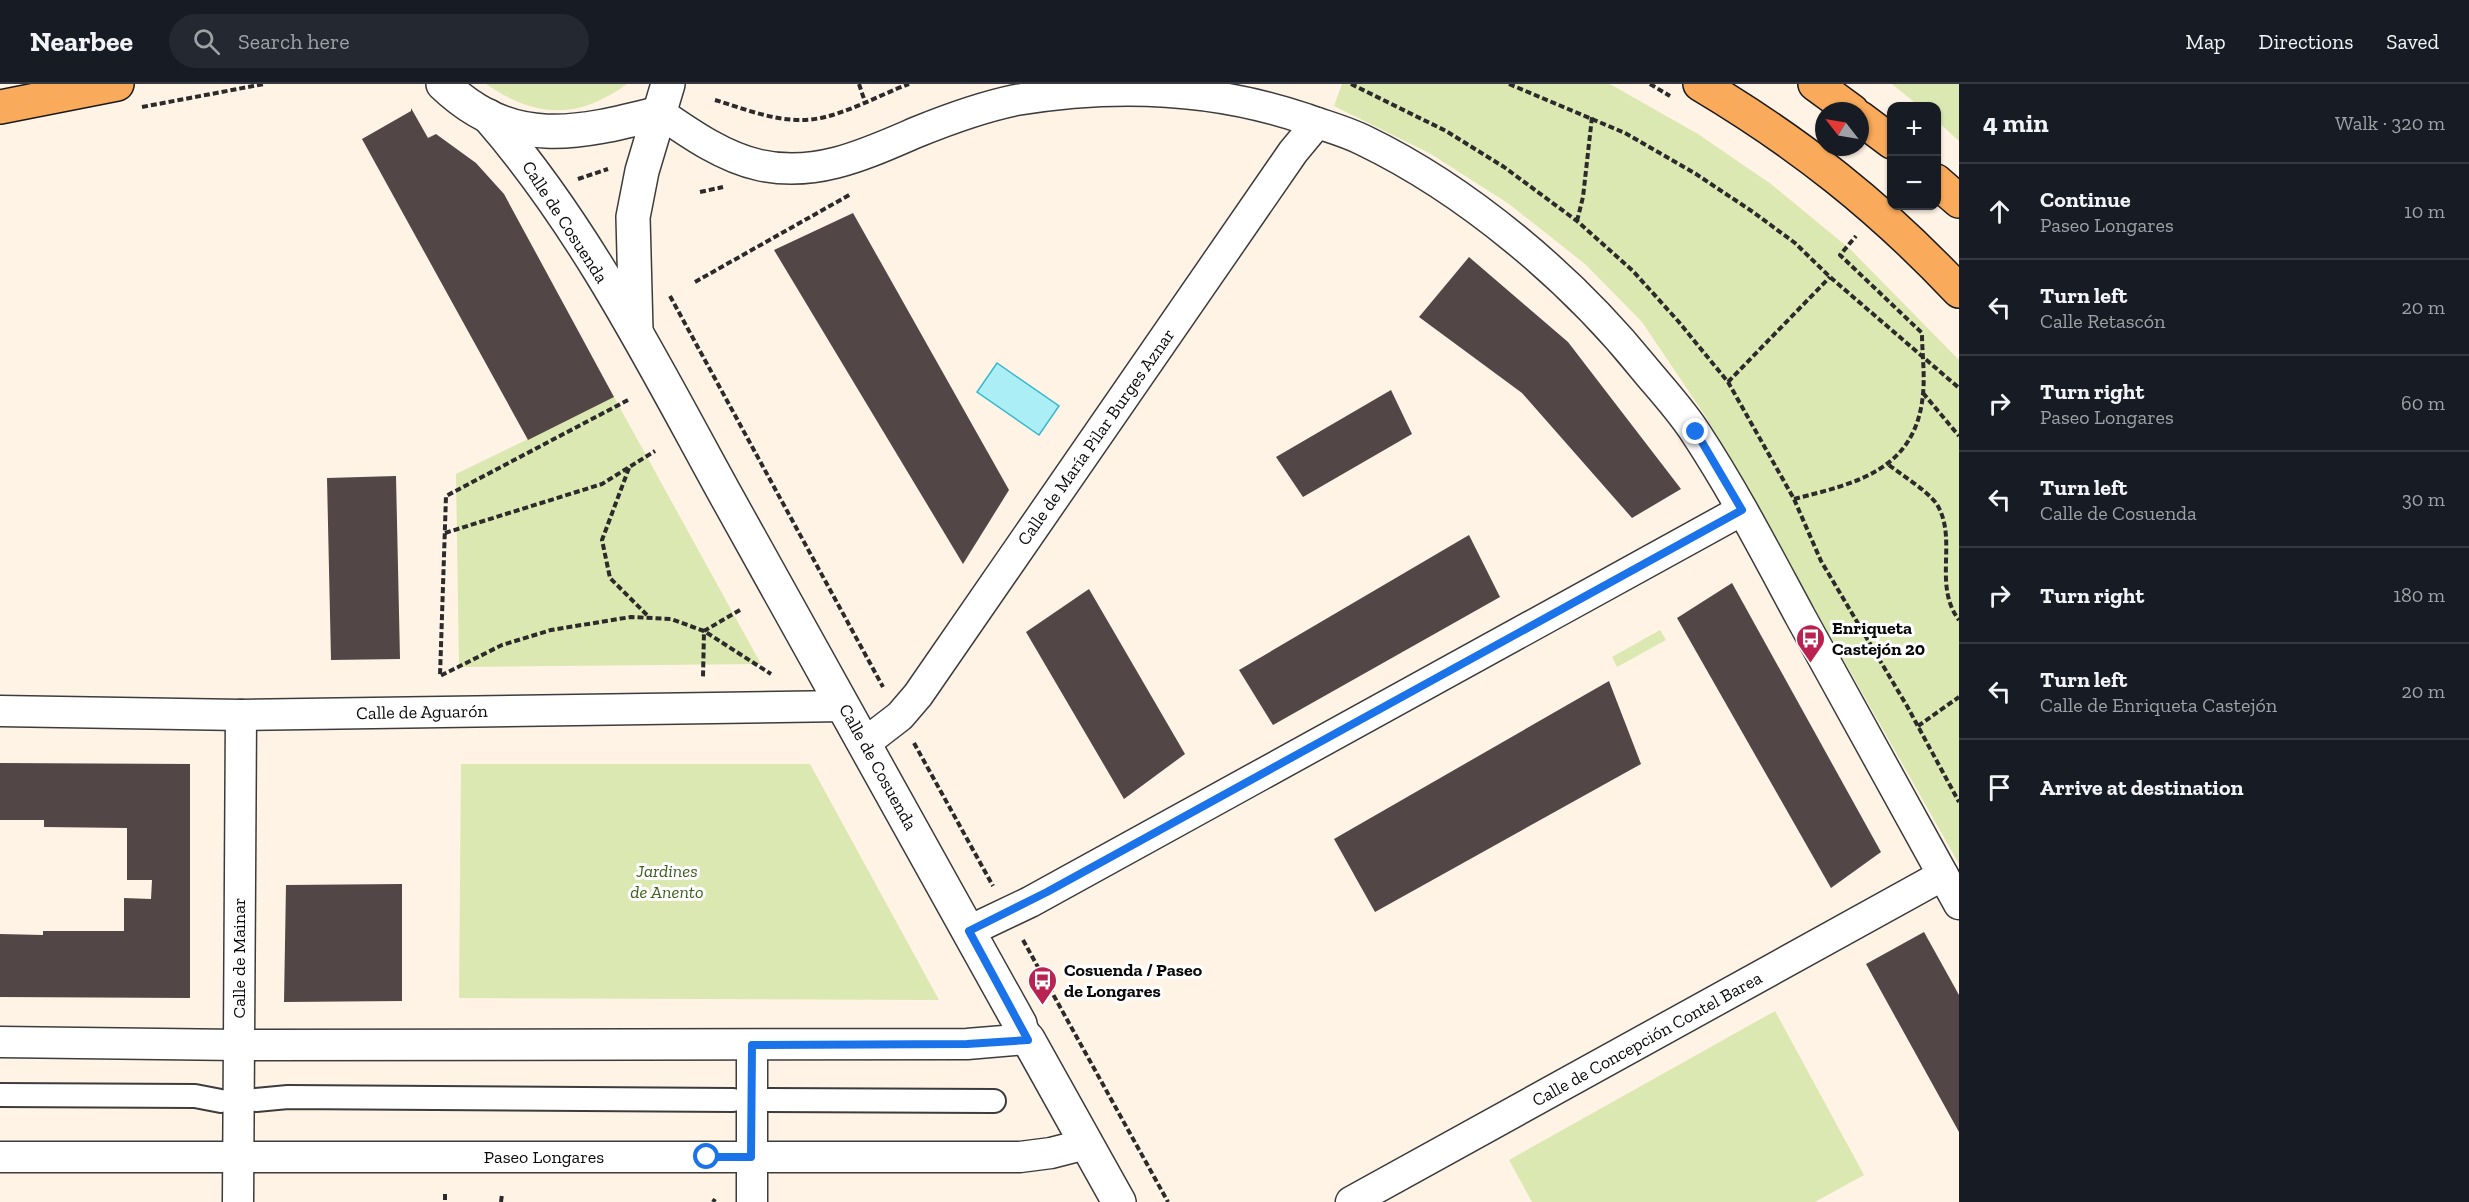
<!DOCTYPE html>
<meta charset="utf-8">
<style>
:root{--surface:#171b24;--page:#242831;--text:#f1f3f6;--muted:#9ea1a6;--line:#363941}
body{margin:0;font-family:"Zilla Slab",serif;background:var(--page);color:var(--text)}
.controls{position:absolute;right:18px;top:18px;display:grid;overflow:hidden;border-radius:12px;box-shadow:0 2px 4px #0004}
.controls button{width:54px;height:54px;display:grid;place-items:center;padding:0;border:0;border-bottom:2px solid var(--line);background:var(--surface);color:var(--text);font:30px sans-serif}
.compass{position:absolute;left:1815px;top:18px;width:54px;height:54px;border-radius:50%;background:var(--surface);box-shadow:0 2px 4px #0004;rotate:301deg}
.stop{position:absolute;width:18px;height:18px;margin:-14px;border:4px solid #1a73e8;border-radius:50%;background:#fff}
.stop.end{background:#1a73e8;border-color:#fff;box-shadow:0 2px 6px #0008}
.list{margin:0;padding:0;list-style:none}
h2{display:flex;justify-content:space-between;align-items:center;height:78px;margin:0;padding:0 24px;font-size:26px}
h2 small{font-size:20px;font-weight:400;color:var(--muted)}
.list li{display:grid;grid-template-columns:39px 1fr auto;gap:18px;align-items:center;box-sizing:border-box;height:96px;padding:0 24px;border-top:2px solid var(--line)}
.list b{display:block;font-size:22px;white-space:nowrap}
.list p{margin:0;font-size:20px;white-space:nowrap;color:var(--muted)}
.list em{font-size:20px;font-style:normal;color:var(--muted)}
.icon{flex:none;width:33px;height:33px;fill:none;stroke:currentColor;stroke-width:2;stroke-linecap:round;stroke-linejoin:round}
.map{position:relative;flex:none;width:1959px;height:1118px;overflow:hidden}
header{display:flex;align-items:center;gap:36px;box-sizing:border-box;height:84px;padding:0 30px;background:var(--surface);border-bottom:2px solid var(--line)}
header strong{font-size:28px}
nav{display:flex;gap:33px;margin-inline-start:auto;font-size:21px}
.search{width:420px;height:54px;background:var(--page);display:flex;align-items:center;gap:15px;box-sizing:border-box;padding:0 21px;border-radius:33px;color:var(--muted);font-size:22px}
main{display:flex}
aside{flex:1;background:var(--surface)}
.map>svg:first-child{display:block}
.green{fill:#dce8b1}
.water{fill:#abeef6;stroke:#32b8cd;stroke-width:1.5}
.building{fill:#524746}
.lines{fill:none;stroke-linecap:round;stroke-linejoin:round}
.pedestrian-casing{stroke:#3c3c3c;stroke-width:26}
.minor-casing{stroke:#3c3c3c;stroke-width:33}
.tertiary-casing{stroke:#3c3c3c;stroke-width:36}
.primary-casing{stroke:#1a1a1a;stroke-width:36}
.path{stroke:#2b2b2b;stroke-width:4;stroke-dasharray:6 3;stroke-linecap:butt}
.pedestrian{stroke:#fff;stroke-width:22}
.minor{stroke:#fff;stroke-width:30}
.tertiary{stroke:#fff;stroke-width:33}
.primary{stroke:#faaa5b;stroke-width:33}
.route{stroke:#1a73e8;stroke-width:8}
.labels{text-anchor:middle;stroke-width:6;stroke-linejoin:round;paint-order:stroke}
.street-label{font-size:18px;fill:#090909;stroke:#fff}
.poi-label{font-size:18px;font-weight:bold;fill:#090909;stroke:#fff;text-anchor:start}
.park-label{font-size:18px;font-style:italic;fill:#3b601b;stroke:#fff}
</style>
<header>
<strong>Nearbee</strong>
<div class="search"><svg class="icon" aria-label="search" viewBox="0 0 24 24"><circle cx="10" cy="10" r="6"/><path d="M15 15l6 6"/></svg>Search here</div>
<nav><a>Map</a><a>Directions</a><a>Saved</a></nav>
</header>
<main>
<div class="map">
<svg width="1959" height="1118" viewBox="0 0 1959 1118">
<rect width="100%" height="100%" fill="#fff3e6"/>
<g class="green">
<path d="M486 0H627C578 36 535 34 486 0Z"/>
<polygon points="1342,0 1610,0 1698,50 1771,100 1850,165 1959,276 1959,780 1708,336 1642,238 1585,180 1509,120 1431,70 1334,22"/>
<polygon points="1892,0 1959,0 1959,57 1937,37 1936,22 1919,22"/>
<polygon points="614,313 761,580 459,583 456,390"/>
<polygon points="1660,546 1666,556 1617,583 1612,573"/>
<polygon points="461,680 810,680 939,916 459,914"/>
<polygon points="1775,927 1864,1091 1815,1118 1532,1118 1509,1076"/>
</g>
<polygon class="water" points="997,279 1059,322 1039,351 977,308"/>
<g class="building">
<polygon points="411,24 428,54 436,50 476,79 504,110 614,313 528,356 362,55 411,27"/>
<polygon points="853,129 1009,406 963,480 774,166"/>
<polygon points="1469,173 1568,258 1681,405 1632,434 1522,309 1419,233"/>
<polygon points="1391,306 1412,350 1303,413 1276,373"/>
<polygon points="396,392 400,575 331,576 327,394"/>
<polygon points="1469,451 1500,513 1273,641 1239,586"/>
<polygon points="1732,499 1881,768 1831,804 1677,534"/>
<polygon points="1089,505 1185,670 1124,715 1026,548"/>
<polygon points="1609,597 1641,680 1375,828 1334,755"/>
<polygon points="0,679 190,680 190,914 0,913 0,850 43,851 43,847 124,847 124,814 151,815 152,796 127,796 127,744 44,743 44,736 0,736"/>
<polygon points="402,800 402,917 284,918 286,801"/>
<polygon points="1924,848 1959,911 1959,1048 1866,880"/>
</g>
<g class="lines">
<defs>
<g id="pedestrian">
<polyline points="0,1011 195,1012 221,1017"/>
<polyline points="256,1016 288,1013 733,1016"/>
<polyline points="767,1016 994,1017"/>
</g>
<g id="minor">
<path d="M660 29C689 49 723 73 759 81 816 94 866 70 917 48 949 35 982 23 1016 16 1113 0 1212 3 1306 35 1325 42 1345 47 1363 56 1467 106 1571 194 1643 283 1661 305 1682 327 1697 351 1735 409 1767 471 1800 532 1853 628 1906 724 1959 820"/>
<polyline points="0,627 241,631 844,622"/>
<polyline points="865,659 900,632 918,611 1293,68 1317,39"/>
<polyline points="969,847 1030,818 1742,426"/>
<polyline points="0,958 239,961 967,960 1028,955 1020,940"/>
<polyline points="0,1073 1020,1073 1051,1069 1086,1060"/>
<polyline points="238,1118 241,631"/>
<polyline points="752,1118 752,961"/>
<polyline points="1351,1118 1943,791"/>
</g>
<g id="tertiary">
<path d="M443 0C512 66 577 50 660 29"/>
<path d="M488 32C585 143 653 279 724 408 823 585 922 762 1020 940"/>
<polyline points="636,247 633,133 642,87 668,0"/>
<polyline points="1028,955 1119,1118"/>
</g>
<g id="primary">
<path d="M1700 0C1799 59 1880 123 1959 207"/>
<polyline points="1815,0 1852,27"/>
<polyline points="0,23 117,0"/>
<polyline points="1860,34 1892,58"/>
<polyline points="1936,97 1959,117"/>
</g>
</defs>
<use href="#pedestrian" class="pedestrian-casing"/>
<use href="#minor" class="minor-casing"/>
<use href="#tertiary" class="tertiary-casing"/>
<use href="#primary" class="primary-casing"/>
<g class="path">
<polyline points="859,0 865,18"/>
<polyline points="1351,0 1446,47 1504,83 1577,137 1633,187 1678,237 1728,298 1794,415 1821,477 1907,622 1959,718"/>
<polyline points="1509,0 1625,49 1696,90 1753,128 1795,159 1830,193 1959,304"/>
<polyline points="1650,0 1670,12"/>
<path d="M715 16C742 24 771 36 800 36 835 37 876 12 909 0"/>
<polyline points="142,23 264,0"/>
<polyline points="578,95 608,85"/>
<polyline points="700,108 723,103"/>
<polyline points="1577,137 1583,113 1592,33"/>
<polyline points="695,198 851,110"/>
<polyline points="670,212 883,603"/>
<polyline points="1728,298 1830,193"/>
<polyline points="1923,309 1959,352"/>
<polyline points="628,316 446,412 440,592 502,561 551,546 631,533 671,535 704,547 703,593"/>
<path d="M1889 381C1902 391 1926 406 1936 419 1959 454 1932 501 1959 536"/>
<polyline points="629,384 602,456 610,494 650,534"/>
<path d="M1794 415C1857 399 1916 386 1923 310 1925 290 1922 269 1922 249L1840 171 1856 152"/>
<polyline points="445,449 602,400 655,367"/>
<polyline points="740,526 704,547 771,590"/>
<polyline points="1918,642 1959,613"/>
<polyline points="914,659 993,802"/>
<polyline points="1023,856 1168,1118"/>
<polyline points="445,1110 445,1118"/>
<polyline points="501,1118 502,1110"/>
<polyline points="713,1118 715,1115"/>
</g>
<use href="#pedestrian" class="pedestrian"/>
<use href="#minor" class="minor"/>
<use href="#tertiary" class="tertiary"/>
<use href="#primary" class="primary"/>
</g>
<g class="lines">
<polyline class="route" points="707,1073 751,1073 752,961 967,960 1028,956 969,847 1047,808 1742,426 1696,348"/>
</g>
<defs>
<symbol id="bus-pin" viewBox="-11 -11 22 30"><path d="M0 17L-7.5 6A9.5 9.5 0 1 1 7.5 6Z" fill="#b92251" stroke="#fff"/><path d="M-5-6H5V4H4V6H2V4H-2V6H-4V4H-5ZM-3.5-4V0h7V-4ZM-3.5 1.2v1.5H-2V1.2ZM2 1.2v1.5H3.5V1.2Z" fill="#fff"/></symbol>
</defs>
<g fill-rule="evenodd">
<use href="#bus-pin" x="1794" y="538" width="33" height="45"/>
<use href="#bus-pin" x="1026" y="880" width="33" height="45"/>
</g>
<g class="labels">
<g class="street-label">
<text transform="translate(565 138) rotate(57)" y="6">Calle de Cosuenda</text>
<text transform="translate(1096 353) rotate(-55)" y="6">Calle de María Pilar Burges Aznar</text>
<text transform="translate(422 628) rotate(-1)" y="6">Calle de Aguarón</text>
<text transform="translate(878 683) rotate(61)" y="6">Calle de Cosuenda</text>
<text transform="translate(239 874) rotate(-90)" y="6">Calle de Mainar</text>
<text transform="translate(1647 955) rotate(-29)" y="6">Calle de Concepción Contel Barea</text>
<text x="544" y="1079">Paseo Longares</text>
</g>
<g class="poi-label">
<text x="1832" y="550">Enriqueta<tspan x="1832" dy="21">Castejón 20</tspan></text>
<text x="1064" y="892">Cosuenda / Paseo<tspan x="1064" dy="21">de Longares</tspan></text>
</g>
<g class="park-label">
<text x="667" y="793">Jardines<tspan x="667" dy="21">de Anento</tspan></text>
</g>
</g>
</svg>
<div class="controls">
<button>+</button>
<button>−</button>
</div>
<svg class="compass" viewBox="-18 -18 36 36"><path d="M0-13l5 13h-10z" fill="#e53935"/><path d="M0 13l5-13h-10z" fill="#9ea1a6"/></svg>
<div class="stop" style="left:707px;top:1073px"></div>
<div class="stop end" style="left:1696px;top:348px"></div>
</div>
<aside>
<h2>4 min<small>Walk · 320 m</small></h2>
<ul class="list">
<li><svg class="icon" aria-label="ahead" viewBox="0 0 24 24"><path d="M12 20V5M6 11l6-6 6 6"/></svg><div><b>Continue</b><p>Paseo Longares</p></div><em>10 m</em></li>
<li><svg class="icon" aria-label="left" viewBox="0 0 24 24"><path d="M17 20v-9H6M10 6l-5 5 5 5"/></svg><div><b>Turn left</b><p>Calle Retascón</p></div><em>20 m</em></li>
<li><svg class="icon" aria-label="right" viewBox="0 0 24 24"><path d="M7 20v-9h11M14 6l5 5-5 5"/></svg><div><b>Turn right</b><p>Paseo Longares</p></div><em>60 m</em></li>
<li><svg class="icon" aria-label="left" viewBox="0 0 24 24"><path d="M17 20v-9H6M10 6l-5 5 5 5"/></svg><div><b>Turn left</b><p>Calle de Cosuenda</p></div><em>30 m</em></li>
<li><svg class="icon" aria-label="right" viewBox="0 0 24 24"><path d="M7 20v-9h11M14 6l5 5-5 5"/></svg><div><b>Turn right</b></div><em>180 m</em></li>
<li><svg class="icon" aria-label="left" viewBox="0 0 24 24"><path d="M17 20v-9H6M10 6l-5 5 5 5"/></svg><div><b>Turn left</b><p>Calle de Enriqueta Castejón</p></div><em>20 m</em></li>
<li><svg class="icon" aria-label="arrive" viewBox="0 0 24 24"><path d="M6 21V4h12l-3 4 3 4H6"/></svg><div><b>Arrive at destination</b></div></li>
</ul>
</aside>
</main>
